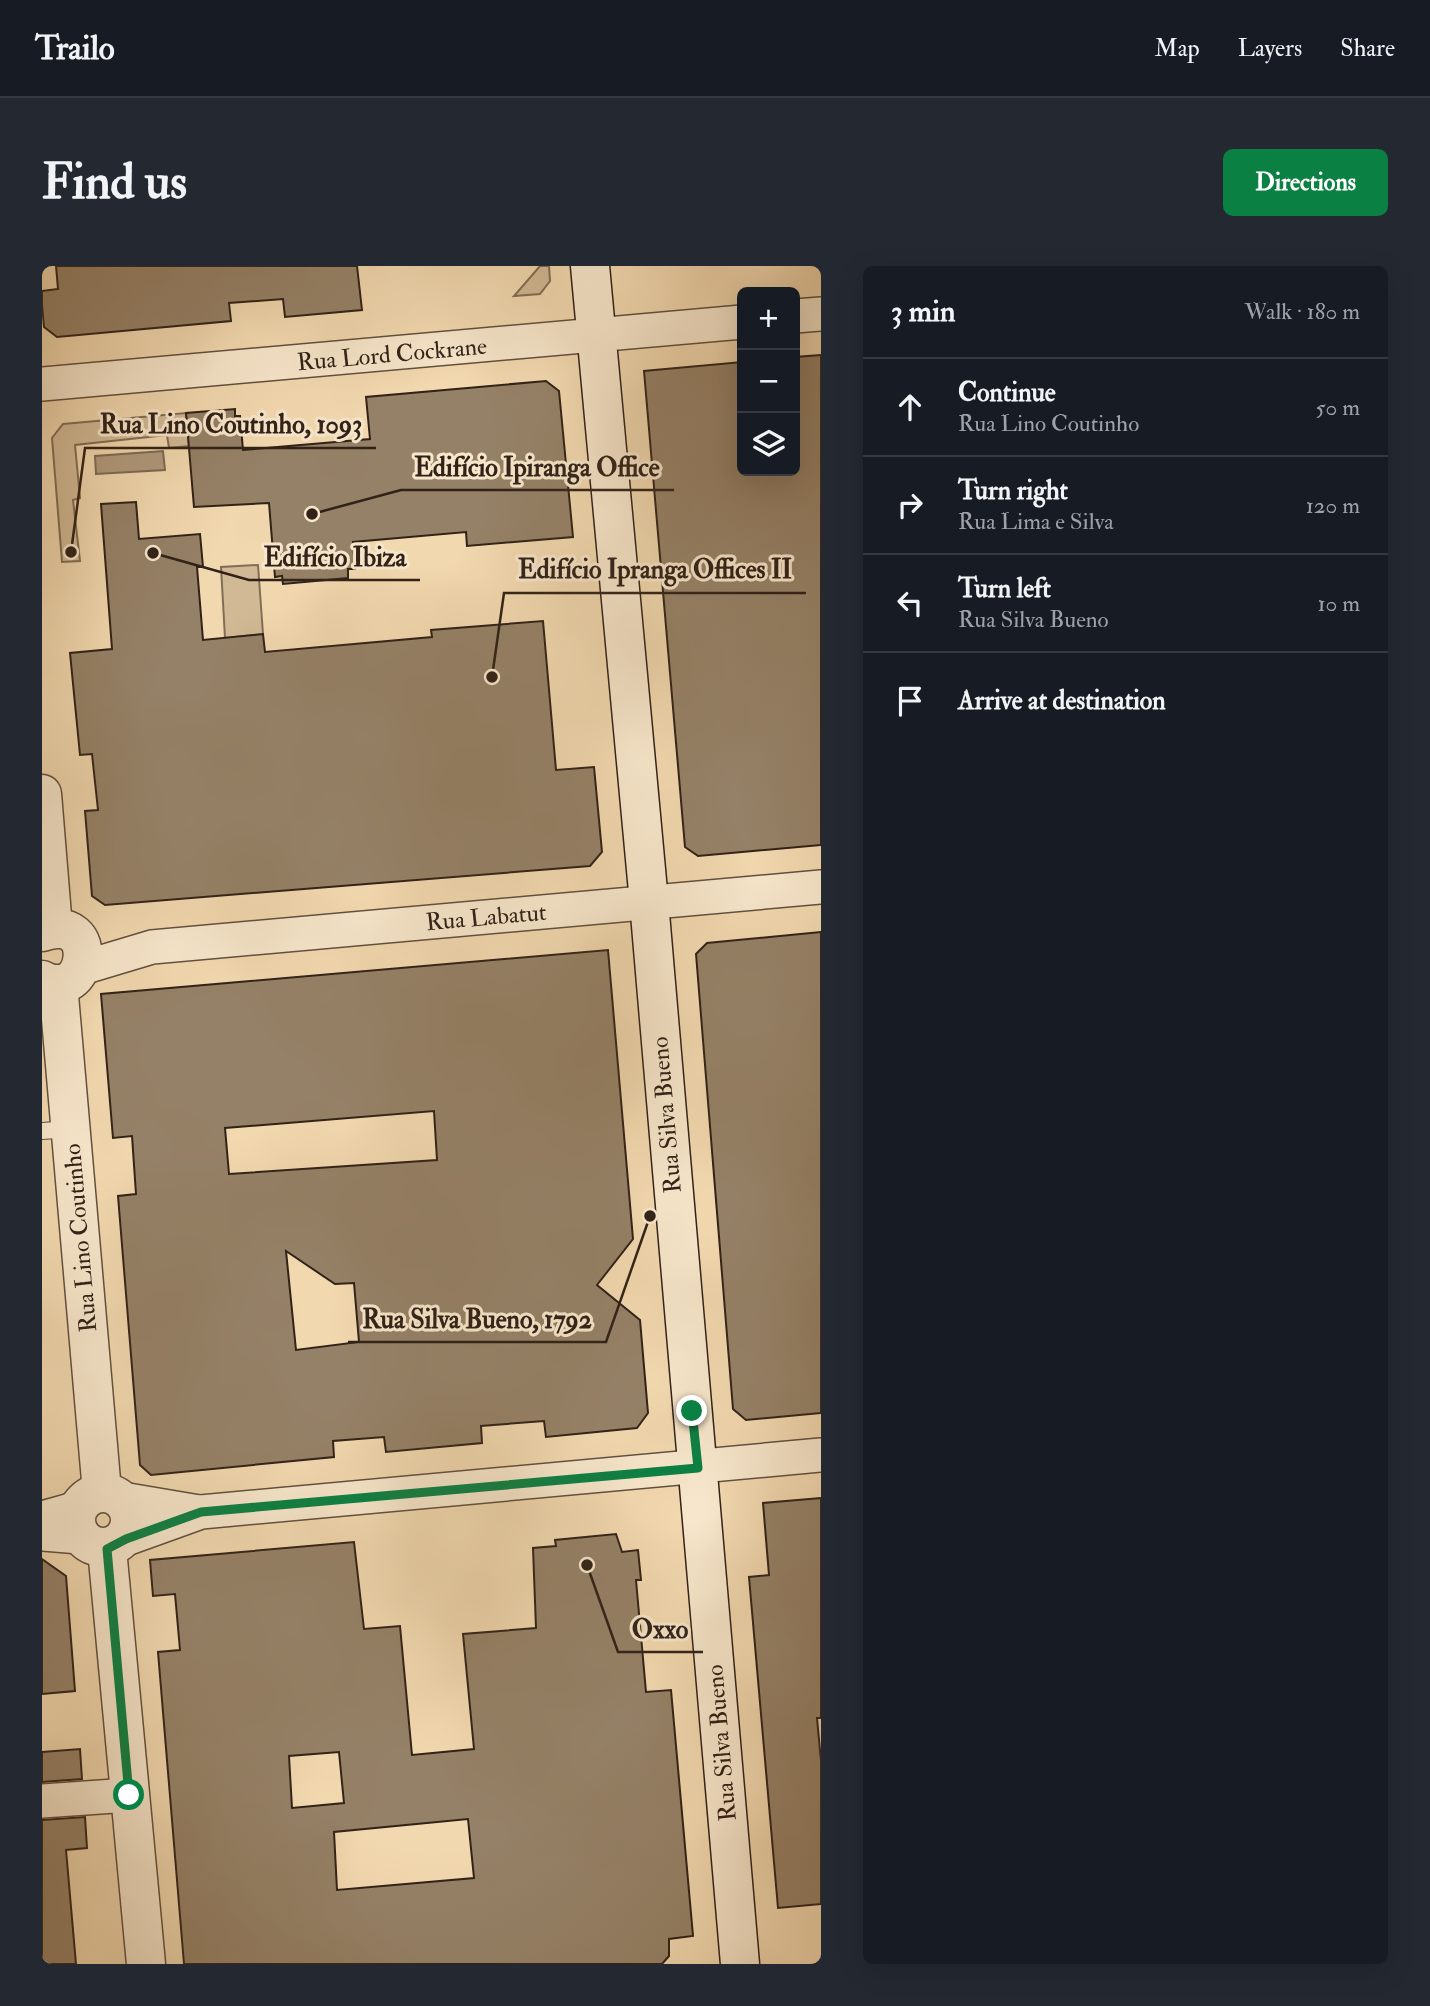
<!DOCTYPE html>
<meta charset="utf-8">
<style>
:root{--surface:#171b24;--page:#242831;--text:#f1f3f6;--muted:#9ea1a6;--line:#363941;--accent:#0b8043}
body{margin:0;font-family:"IM FELL Double Pica",serif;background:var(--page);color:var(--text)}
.controls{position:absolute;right:21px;top:21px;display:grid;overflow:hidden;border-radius:10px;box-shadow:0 7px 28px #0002}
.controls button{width:63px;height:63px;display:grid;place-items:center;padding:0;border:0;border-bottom:2px solid var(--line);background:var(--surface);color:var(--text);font:35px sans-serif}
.stop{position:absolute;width:21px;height:21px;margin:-16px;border:5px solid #0b8043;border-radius:50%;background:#fff}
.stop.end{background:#0b8043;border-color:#fff;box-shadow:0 2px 7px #0008}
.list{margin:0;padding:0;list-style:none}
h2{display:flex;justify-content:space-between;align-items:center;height:91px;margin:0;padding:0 28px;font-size:30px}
h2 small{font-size:23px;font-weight:400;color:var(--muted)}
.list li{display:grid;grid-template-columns:46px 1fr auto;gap:21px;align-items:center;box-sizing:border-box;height:98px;padding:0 28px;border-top:2px solid var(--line)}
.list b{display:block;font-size:26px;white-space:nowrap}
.list p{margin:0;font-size:23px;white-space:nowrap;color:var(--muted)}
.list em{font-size:23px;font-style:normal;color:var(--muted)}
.icon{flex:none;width:38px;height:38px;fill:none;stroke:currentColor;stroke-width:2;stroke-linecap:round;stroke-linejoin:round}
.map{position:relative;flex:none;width:779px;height:1698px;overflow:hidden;border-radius:10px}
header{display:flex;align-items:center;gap:42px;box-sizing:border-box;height:98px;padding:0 35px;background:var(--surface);border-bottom:2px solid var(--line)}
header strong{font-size:33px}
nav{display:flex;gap:38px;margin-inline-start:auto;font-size:24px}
.intro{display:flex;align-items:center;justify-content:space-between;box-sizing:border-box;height:168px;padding:0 42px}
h1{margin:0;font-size:49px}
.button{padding:18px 32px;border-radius:10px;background:var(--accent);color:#fff;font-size:24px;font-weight:700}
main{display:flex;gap:42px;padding:0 42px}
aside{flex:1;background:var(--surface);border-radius:10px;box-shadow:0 7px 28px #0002}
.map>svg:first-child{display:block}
.green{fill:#d1b995;stroke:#816e56;stroke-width:2}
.water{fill:#b09a7c;stroke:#7d6a54;stroke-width:2}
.building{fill:#958167;stroke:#312218;stroke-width:2;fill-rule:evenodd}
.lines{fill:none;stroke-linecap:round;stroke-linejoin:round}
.service-casing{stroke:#61503e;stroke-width:18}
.minor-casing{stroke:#61503e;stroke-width:36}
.tertiary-casing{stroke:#61503e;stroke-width:41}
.secondary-casing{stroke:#312218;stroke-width:41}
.service{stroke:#f7e6cb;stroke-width:16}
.minor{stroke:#f7e6cb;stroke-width:33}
.tertiary{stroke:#f7e6cb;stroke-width:38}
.secondary{stroke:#f7e6cb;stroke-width:38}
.route{stroke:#0b8043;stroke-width:9}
.labels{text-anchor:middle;stroke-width:6;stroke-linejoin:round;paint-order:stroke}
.street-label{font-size:24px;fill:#312218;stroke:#f7e6cb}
.leader{fill:none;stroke:#312218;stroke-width:2.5}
.callout-dot{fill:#312218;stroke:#f7e6cb;stroke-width:2.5}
.callout-label{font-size:26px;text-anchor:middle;font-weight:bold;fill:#312218;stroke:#f7e6cb;stroke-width:6;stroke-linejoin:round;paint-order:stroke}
</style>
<header>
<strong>Trailo</strong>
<nav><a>Map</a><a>Layers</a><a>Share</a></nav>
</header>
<div class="intro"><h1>Find us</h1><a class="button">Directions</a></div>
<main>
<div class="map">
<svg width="779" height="1698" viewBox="0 0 779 1698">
<rect width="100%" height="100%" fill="#f2d8af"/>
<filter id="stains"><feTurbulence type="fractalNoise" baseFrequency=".00286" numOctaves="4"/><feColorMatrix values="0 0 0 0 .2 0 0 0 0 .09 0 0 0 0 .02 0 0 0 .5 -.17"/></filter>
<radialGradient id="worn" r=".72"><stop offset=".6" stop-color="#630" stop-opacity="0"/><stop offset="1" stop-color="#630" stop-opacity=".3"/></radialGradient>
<g class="green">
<polygon points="498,0 507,0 508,15 498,28 472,30"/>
<polygon points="144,147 147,180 127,182 125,169 33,179 38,232 31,234 38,295 20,296 10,172 21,158"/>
<polygon points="216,299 221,368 183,372 179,301"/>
</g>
<polygon class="water" points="121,185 123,204 54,208 53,190"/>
<g class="building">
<polygon points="14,0 315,0 320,44 243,51 241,33 187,37 189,55 15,71 2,61 0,39 0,25 16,23"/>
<polygon points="779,89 779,579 656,590 643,581 602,105 700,96 700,205 753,205 753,91"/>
<polygon points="504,115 517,125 531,271 425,280 424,266 311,276 313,303 306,303 306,312 241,318 240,310 233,311 227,237 152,241 144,147 193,143 193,150 198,150 201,184 328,173 324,131"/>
<polygon points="94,236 97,273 158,268 161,301 155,301 161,374 221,368 223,386 390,371 389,364 501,355 514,504 552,501 560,586 548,600 63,639 50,630 43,545 56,544 50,488 38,489 28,387 70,383 59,238"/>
<polygon points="779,666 779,1147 704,1154 691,1143 654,688 665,677"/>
<path d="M566 684 591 973 555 1019 598 1054 606 1147 595 1162 504 1171 502 1155 439 1160 440 1177 344 1186 342 1171 291 1175 292 1191 109 1209 98 1199 76 930 94 928 90 870 71 872 59 728ZM392 845 395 894 187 908 183 862ZM244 985 293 1018 312 1017 317 1076 254 1084Z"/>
<polygon points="779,1232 779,1452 775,1452 779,1495 779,1638 736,1642 707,1311 727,1309 721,1237"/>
<path d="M574 1268 580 1286 596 1284 599 1314H594L604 1426 629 1424 651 1670 627 1673V1690L620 1698H142L116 1386 138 1384 133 1328 111 1330 108 1294 312 1276 322 1363 358 1360 370 1489 432 1483 421 1368 494 1362 491 1282 514 1280 513 1274ZM297 1486 302 1537 250 1542 247 1490ZM426 1553 432 1612 295 1624 292 1566Z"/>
<polygon points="0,1293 24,1310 33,1425 0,1428"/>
<polygon points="38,1483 40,1513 0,1516 0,1486"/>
<polygon points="43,1551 45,1582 24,1584 34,1698 0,1698 0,1554"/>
</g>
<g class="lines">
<defs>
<polyline id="service" points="0,865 29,863"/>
<g id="minor">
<polyline points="753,50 779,48"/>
<polyline points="0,118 700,56"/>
<polyline points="40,702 110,681 779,621"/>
<polyline points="80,1233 157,1246"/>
<polyline points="0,1252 36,1242"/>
<polyline points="0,1268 38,1271"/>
<polyline points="84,1273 159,1246 779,1189"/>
<polyline points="0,1535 87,1529"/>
</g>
<g id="tertiary">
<polyline points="0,528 11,662"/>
<path d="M0 666C61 645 47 740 0 714"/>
<polyline points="16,718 60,1226"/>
<circle cx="61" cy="1254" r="27"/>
<polyline points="65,1283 104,1698"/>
</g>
<polyline id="secondary" points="548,0 607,636 698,1698"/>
</defs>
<use href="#service" class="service-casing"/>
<use href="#minor" class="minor-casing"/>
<use href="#tertiary" class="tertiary-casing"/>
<use href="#secondary" class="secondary-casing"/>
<use href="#service" class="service"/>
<use href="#minor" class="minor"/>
<use href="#tertiary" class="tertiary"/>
<use href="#secondary" class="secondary"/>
</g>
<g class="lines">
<polyline class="route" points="87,1529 65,1283 84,1273 159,1246 656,1202 650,1145"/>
</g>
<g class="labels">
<g class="street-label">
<text transform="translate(350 88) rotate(-5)" y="8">Rua Lord Cockrane</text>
<text transform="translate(444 651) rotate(-5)" y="8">Rua Labatut</text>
<text transform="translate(624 849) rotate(-95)" y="8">Rua Silva Bueno</text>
<text transform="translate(38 972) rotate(-95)" y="8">Rua Lino Coutinho</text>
<text transform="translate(679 1477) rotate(-95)" y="8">Rua Silva Bueno</text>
</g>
</g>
<path class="leader" d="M29 286L43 182H334M270 248L359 224H632M111 287L207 314H378M450 411L462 327H764M608 950L564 1076H306M545 1299L576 1386H661"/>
<g class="callout-dot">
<circle cx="29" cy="286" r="7"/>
<circle cx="270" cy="248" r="7"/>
<circle cx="111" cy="287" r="7"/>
<circle cx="450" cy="411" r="7"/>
<circle cx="608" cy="950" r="7"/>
<circle cx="545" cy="1299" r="7"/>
</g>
<g class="callout-label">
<text x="189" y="167">Rua Lino Coutinho, 1093</text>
<text x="495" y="210">Edifício Ipiranga Office</text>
<text x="293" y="300">Edifício Ibiza</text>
<text x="613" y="312">Edifício Ipranga Offices II</text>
<text x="435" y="1062">Rua Silva Bueno, 1792</text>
<text x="618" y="1372">Oxxo</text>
</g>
<rect width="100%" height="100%" filter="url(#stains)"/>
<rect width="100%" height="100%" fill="url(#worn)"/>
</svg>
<div class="controls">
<button>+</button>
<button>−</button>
<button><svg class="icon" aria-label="layers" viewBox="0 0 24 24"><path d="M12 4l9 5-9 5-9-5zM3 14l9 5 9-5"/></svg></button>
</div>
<div class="stop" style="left:87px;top:1529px"></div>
<div class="stop end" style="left:650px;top:1145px"></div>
</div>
<aside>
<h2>3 min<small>Walk · 180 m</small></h2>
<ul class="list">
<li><svg class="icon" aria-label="ahead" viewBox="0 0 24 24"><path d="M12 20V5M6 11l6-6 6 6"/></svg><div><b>Continue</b><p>Rua Lino Coutinho</p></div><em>50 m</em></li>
<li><svg class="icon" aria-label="right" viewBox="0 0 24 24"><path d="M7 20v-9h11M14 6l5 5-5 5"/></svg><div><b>Turn right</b><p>Rua Lima e Silva</p></div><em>120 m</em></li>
<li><svg class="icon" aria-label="left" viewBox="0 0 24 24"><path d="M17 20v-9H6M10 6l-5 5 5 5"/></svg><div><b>Turn left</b><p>Rua Silva Bueno</p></div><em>10 m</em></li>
<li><svg class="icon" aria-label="arrive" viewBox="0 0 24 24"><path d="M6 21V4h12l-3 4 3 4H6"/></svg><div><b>Arrive at destination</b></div></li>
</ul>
</aside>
</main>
